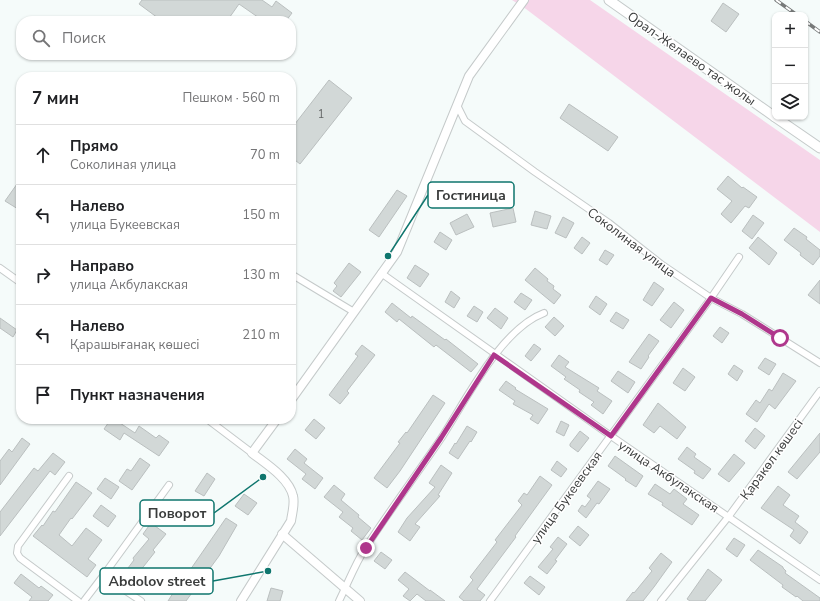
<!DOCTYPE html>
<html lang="ru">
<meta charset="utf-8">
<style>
:root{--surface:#fff;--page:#f6f6f6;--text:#202124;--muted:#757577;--line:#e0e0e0}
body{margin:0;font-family:"Nunito Sans",sans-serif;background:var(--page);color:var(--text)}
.controls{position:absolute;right:12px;top:12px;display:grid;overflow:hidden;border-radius:8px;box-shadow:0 1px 3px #0004}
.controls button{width:36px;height:36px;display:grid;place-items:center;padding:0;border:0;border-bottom:1px solid var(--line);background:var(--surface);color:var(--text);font:20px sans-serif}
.stop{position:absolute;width:12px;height:12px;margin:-9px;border:3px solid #af378c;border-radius:50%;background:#fff}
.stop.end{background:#af378c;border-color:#fff;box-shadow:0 1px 4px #0008}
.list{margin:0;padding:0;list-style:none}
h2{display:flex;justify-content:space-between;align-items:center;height:52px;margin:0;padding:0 16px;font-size:17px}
h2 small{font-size:13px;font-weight:400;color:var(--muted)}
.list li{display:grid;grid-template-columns:26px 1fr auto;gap:12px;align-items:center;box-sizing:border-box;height:60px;padding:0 16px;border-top:1px solid var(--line)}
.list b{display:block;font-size:15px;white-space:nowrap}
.list p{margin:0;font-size:13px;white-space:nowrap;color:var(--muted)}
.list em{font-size:13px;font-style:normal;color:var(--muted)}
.icon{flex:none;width:22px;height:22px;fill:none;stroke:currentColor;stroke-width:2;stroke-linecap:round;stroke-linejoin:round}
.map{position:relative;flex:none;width:820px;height:601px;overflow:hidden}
.search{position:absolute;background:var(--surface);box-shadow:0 1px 3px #0004;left:16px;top:16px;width:280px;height:44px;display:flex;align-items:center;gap:10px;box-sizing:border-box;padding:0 14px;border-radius:16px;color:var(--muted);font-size:15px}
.panel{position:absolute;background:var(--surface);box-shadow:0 1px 3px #0004;left:16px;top:72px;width:280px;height:352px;border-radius:16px}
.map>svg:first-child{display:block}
.green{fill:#f6d6e9}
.building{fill:#d2d8d7;stroke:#babfbf}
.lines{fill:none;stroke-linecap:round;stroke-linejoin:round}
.street-casing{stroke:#c5caca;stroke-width:8}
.secondary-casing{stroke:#c5caca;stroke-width:10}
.primary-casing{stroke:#c5caca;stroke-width:11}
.street{stroke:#fff;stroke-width:6}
.secondary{stroke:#fff;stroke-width:8}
.primary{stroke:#fff;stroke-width:9}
.rail-casing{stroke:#777a7a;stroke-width:3.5}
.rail{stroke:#fff;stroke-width:2;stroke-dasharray:6;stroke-linecap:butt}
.route{stroke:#af378c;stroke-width:5}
.labels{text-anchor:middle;stroke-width:3;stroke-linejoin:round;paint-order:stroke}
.number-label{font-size:11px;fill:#606363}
.street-label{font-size:13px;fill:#3a3c3c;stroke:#fff}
.leader{fill:none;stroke:#0f766e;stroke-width:1.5}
.callout-dot{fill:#0f766e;stroke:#fff;stroke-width:1.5}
.callout{fill:#fff;stroke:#0f766e;stroke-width:1.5}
.callout-label{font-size:14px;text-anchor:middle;font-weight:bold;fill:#3a3c3c}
</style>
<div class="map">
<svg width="820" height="601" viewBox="0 0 820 601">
<rect width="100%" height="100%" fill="#f5fbfa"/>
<polygon class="green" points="512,0 590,0 820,160 820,232 526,9"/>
<g class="building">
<polygon points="142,0 262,0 272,7 276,1 292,13 286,21 268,21 264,18 262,20 239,4 227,21 162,21 139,4"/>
<polygon points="723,3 739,14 726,32 711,21"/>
<polygon points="329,80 352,98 300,164 291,157 291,129"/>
<polygon points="569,104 618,137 608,151 560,118"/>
<polygon points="728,176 742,188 743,187 757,197 749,208 745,206 731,223 721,214 732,201 717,189"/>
<polygon points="17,184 21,187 21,204 18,209 5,201"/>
<polygon points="397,190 407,196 379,237 369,230"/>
<polygon points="513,208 516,222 493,227 490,213"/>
<polygon points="535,211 551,216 547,229 531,225"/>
<polygon points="467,214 474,227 456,235 450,223"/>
<polygon points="753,215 764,223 752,239 742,231"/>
<polygon points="563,217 574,223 566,238 555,233"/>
<polygon points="794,228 807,237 806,239 820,250 820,256 813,265 800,255 801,253 784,240"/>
<polygon points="440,232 452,240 446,250 434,242"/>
<polygon points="582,237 590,243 582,254 574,248"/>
<polygon points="758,237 777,253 769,265 749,248"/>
<polygon points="605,250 614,255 607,265 599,260"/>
<polygon points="349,263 361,272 341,297 333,291 337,286 334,283"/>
<polygon points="415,265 429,274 420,287 407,278"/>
<polygon points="535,268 548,279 547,281 554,286 553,289 561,295 554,304 525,280"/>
<polygon points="820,280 820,304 808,295"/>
<polygon points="654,282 664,289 652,306 643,300"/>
<polygon points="451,291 460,298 454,308 445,302"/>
<polygon points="521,293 532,300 525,310 514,302"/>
<polygon points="596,296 607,304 600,315 589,307"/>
<polygon points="674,302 684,310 671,328 660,320"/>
<polygon points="392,303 411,318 412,316 445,340 446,339 478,364 471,372 436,345 434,347 399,319 397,322 385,312"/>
<polygon points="474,306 483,312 477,322 467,316"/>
<polygon points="495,308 508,318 501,329 487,318"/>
<polygon points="616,312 629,320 623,329 610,321"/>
<polygon points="554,317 564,326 555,336 545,327"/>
<polygon points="0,318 17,330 13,337 0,328"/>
<polygon points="720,327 729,333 722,343 713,336"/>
<polygon points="649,334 659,341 648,356 649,357 641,369 629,362"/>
<polygon points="534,344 541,349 531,361 525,356"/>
<polygon points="362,345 375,355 347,391 349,393 340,404 329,395 358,356 355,354"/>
<polygon points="559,355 569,362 565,367 599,388 597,391 612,401 603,414 591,405 594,402 579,392 580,390 564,379 566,377 551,366"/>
<polygon points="765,358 776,364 769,375 758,368"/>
<polygon points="734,365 743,371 737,381 728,374"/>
<polygon points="683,368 695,377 685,391 673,383"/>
<polygon points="618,371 635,382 628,393 611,381"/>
<polygon points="783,373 796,381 775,409 769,404 757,422 746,414 756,400 760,403 769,389 772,391"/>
<polygon points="506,381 516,388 515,389 548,409 538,424 530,419 533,415 513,404 515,401 499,390"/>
<polygon points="433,395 445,403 400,471 387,488 374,478 400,443 398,442 406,432 407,433"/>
<polygon points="658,403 686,427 677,439 660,426 654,433 643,425"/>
<polygon points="111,419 114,419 135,433 139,426 156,438 159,435 169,442 159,456 124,433 120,440 104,429"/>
<polygon points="314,419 325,428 316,439 305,430"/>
<polygon points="561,421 569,425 564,436 556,432"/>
<polygon points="467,426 477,432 471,442 470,441 458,459 449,453 455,443 456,444"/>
<polygon points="755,428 765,436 755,449 745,441"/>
<polygon points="580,431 589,438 578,452 570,446 570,444"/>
<polygon points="820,433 820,452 797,479 788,472"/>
<polygon points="22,438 30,444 0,485 0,461 9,449 12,452"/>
<polygon points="687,447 696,454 694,457 711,469 703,479 694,473 695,471 678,459"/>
<polygon points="295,449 307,459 304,463 323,478 315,489 302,479 306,474 287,459"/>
<polygon points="53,453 65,462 55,475 50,471 0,536 0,512 34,468 38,471"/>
<polygon points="734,454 745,463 729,482 718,474"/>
<polygon points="615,456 643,476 636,487 625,480 626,479 608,466"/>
<polygon points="140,458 150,465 132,490 119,481 127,469 131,471"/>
<polygon points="557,461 567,469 561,477 551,470"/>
<polygon points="441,465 452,473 438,495 440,496 415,524 420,527 410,541 398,532 407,518 435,487 429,483"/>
<polygon points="207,473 215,479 204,496 195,491"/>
<polygon points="540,476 552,485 515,536 516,537 477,589 485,595 480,601 464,601 459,597 473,580 470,577 497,542 495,540 522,505 518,501 524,493 527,495"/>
<polygon points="105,478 119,487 111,499 97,489"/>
<polygon points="598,481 610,489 599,504 597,503 586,518 578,511 582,505 585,507 591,499 587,496"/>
<polygon points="76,482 92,493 72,519 71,518 59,535 72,546 86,528 102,540 88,559 96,565 87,577 33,536 42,525 43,526 53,511 55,512"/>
<polygon points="655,484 670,494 674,489 687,499 683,504 699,515 692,525 662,505 663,503 648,494"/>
<polygon points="334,485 345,494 341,500 359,515 358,517 371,528 362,540 351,531 353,528 339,517 343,512 324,497"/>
<polygon points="778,486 790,495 783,505 799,516 795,522 808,532 800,544 790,536 794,530 761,508"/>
<polygon points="244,494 257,503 248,515 235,506"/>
<polygon points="101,505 116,516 108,527 93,516"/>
<polygon points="226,518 237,525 219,556 186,601 168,601 187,571 188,573"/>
<polygon points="151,523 166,534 153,550 155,552 140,571 132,583 122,576 134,560 133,558 149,539 143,534"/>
<polygon points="578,526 589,535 580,546 569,537"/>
<polygon points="558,537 567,544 555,560 557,561 547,574 538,567 553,549 550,547"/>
<polygon points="734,538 745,545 737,557 726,549"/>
<polygon points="758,550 783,567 783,568 786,571 785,573 820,598 820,601 803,601 797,596 796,597 782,587 783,585 750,560"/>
<polygon points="381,552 392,560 385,569 374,561"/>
<polygon points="661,553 672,562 654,587 643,601 626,601 633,592 634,593 652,571 649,568"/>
<polygon points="708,569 722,580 705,601 690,601 687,599"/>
<polygon points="405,572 430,591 430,590 445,601 426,601 417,594 410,601 403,596 409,589 398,580"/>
<polygon points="21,574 39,588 41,586 53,595 48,601 29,601 32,597 14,583"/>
<polygon points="530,576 545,587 539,595 524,583"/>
<polygon points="271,588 283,591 280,601 267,601"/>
</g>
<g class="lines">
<defs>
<g id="street">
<polyline points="457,105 465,121 535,172 609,223 661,264 711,298 742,314 820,363"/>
<polyline points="0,268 21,283"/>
<polyline points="381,273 611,436 820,580"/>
<polyline points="291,274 354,312"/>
<polyline points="207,419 252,453"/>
<polyline points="69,476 18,546 17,553 20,558 78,601"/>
<polyline points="103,576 169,485"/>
<polyline points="84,601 103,576 141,601"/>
<path d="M339 601C348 583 355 564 366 547 390 510 417 474 442 437 466 400 501 329 544 313"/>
<polyline points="490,601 711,298 739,257"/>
<polyline points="661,601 729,516 820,391"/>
</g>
<g id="secondary">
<polyline points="291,400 397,252 469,76 524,0"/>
<polyline points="282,534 360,601"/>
<path d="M241 601 291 521C292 513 295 504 293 496 289 478 266 464 252 453L277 419"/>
</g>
<g id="primary">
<polyline points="609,0 775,117"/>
<polyline points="775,117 820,148"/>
</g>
</defs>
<use href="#street" class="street-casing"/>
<use href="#secondary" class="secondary-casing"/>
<use href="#primary" class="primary-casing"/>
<use href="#street" class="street"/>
<use href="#secondary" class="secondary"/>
<use href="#primary" class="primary"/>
<defs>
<g id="rail">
<polyline points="776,0 797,15"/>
<polyline points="805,21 820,32"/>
</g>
</defs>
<use href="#rail" class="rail-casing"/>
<use href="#rail" class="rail"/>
</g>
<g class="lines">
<polyline class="route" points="366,548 441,438 494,355 611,436 711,298 742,314 780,338"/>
</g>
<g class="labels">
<g class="number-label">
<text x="321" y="118">1</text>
</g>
<g class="street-label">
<text transform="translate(692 58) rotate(35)" y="5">Орал-Желаево тас жолы</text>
<text transform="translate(632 242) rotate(37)" y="5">Соколиная улица</text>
<text transform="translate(771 459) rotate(-54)" y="5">Қаракөл көшесі</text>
<text transform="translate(669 476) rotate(34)" y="5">улица Акбулакская</text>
<text transform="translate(566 497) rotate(-54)" y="5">улица Букеевская</text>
</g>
</g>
<path class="leader" d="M388 256L428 195M263 477L214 513M268 571L213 581"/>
<g class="callout-dot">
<circle cx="388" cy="256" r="4"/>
<circle cx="263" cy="477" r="4"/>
<circle cx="268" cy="571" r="4"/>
</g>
<g class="callout">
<rect x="428" y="182" width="86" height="26" rx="4"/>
<rect x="140" y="500" width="74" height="26" rx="4"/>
<rect x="100" y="568" width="113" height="26" rx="4"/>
</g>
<g class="callout-label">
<text x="471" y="200">Гостиница</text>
<text x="177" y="518">Поворот</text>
<text x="157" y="586">Abdolov street</text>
</g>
</svg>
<div class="controls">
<button>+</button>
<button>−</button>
<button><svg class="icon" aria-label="layers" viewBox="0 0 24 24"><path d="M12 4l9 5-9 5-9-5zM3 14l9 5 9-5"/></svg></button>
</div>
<div class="stop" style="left:780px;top:338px"></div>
<div class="stop end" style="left:366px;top:548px"></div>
<div class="search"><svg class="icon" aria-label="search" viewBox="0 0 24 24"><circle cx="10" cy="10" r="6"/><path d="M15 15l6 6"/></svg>Поиск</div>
<section class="panel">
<h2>7 мин<small>Пешком · 560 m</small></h2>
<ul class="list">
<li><svg class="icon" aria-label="ahead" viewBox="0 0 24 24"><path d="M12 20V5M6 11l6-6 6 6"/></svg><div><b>Прямо</b><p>Соколиная улица</p></div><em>70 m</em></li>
<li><svg class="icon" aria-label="left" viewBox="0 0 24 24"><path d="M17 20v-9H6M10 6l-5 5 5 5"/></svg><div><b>Налево</b><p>улица Букеевская</p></div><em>150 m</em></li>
<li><svg class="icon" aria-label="right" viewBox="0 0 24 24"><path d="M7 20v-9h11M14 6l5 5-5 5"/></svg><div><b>Направо</b><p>улица Акбулакская</p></div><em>130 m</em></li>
<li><svg class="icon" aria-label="left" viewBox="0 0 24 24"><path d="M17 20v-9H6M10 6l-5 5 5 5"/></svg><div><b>Налево</b><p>Қарашығанақ көшесі</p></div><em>210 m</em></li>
<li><svg class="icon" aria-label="arrive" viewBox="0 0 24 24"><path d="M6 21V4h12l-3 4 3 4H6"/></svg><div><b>Пункт назначения</b></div></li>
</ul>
</section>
</div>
